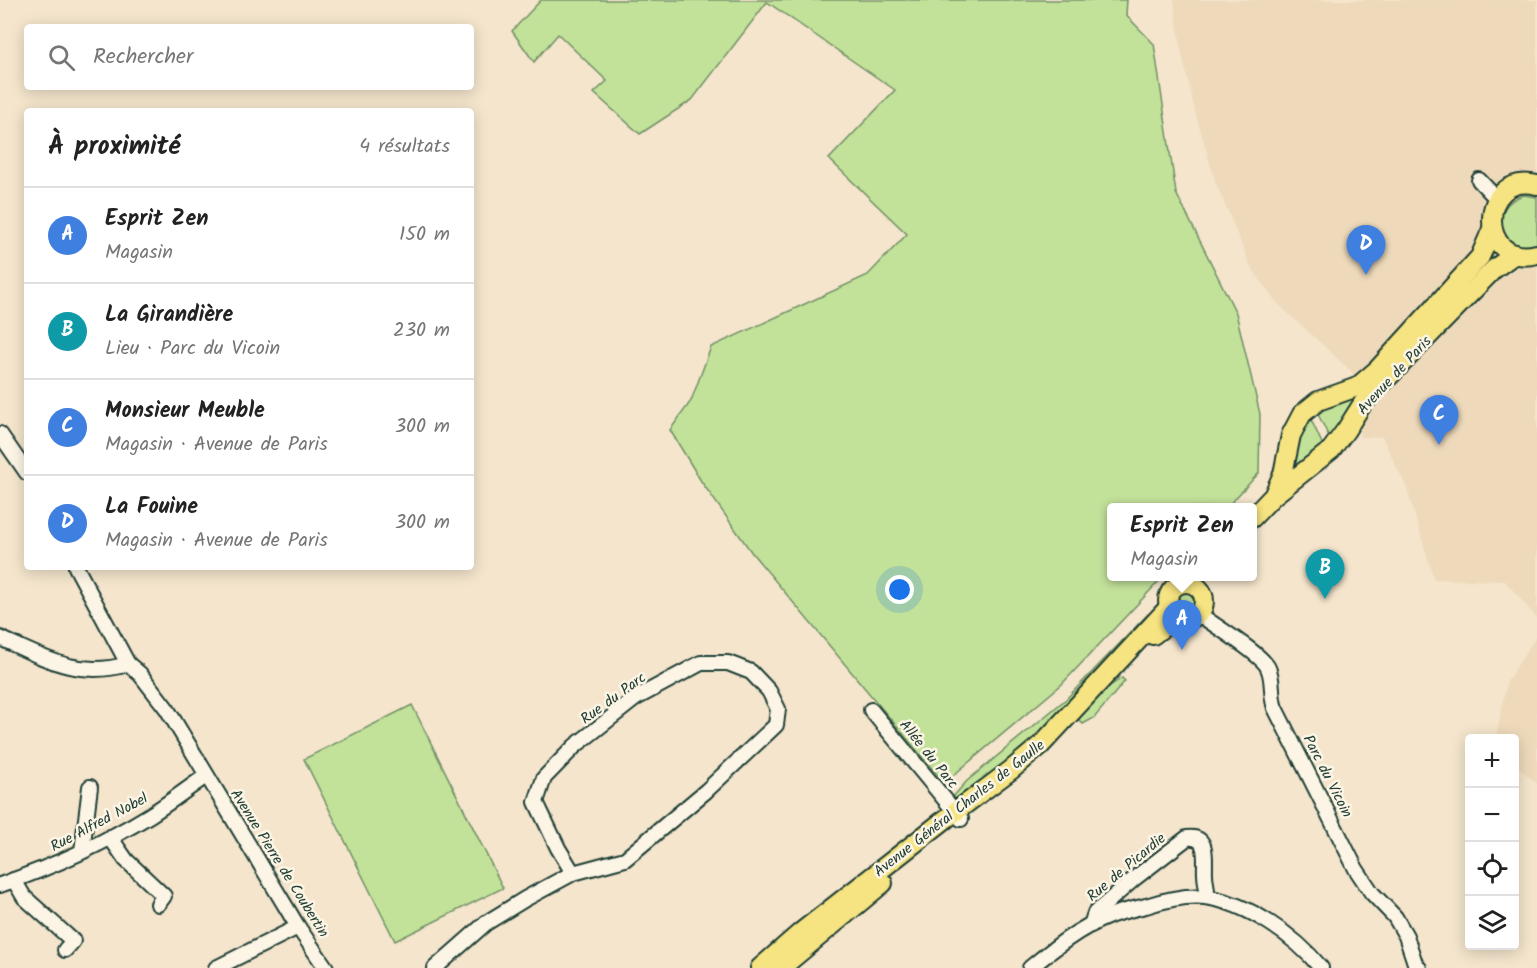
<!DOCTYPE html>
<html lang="fr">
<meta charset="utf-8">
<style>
:root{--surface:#fff;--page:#f2f2f2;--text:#222;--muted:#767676;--line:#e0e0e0;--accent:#c8321e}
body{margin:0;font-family:Kalam,sans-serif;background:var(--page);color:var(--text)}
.controls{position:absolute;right:18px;bottom:18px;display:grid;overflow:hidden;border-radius:6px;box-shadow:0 3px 15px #0003}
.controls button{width:54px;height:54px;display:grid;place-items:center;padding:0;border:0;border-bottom:2px solid var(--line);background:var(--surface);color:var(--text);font:30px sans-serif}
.you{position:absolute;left:900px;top:590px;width:21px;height:21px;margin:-15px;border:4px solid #fff;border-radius:50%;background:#1a73e8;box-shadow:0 0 0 9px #1a73e833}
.badge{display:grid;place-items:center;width:39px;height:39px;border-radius:50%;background:var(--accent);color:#fff;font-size:20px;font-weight:700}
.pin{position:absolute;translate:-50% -50px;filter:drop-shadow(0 2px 3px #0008)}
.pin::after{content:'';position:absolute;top:32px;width:21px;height:18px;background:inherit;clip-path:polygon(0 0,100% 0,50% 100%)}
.popup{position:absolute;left:1107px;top:503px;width:150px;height:78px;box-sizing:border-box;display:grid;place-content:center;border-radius:6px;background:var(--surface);filter:drop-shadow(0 2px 4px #0005);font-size:20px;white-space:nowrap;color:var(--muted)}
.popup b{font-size:22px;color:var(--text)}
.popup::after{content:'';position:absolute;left:50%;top:100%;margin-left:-12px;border:12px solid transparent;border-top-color:var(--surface)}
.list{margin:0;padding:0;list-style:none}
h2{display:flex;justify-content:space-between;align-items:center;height:78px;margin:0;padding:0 24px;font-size:26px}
h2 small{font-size:20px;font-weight:400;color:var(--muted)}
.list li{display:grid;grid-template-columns:39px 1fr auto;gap:18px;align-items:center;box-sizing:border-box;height:96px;padding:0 24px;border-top:2px solid var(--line)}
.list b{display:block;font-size:22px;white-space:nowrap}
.list p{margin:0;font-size:20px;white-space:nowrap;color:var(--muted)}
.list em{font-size:20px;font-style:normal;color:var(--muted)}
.icon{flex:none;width:33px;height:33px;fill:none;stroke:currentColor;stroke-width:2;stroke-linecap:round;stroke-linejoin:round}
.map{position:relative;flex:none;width:1537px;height:968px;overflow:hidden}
.search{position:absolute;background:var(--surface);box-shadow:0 3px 15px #0003;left:24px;top:24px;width:450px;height:66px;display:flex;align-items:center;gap:15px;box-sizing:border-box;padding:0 21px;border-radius:6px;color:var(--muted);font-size:22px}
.panel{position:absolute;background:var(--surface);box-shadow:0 3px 15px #0003;left:24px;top:108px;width:450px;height:462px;border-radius:6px}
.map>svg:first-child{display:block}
.built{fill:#eedabb}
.green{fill:#c2e199;stroke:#708f66;stroke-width:1.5}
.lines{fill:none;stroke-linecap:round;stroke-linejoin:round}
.minor-casing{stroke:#1f3d34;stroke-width:18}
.major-casing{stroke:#1f3d34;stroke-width:22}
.minor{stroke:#fcf5e5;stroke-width:14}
.major{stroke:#f6e381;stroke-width:18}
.labels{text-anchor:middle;stroke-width:5;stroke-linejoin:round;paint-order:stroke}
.street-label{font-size:15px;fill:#1f3d34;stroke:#fcf5e5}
</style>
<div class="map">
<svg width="1537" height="968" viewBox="0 0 1537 968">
<rect width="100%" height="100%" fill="#f4e5cc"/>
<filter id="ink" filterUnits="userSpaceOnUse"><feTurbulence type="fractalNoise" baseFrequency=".0167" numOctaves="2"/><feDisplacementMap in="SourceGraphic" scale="12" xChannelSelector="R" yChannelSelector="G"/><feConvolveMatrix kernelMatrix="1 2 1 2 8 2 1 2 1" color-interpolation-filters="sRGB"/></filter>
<g filter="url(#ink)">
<g class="built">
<polygon points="1174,0 1537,0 1537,618 1505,581 1434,579 1406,486 1382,437 1360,437 1352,372 1277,303 1251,267 1215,181 1195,111 1181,50"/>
<polygon points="1537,635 1537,784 1515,764 1514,738 1496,738 1507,681"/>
</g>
<g class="green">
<polygon points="541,0 1127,0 1126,15 1154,44 1176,193 1236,313 1260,414 1259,473 1227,507 1112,508 1112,576 1163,577 1061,685 944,783 752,553 701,481 670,430 691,401 711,347 868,275 907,234 829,159 895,90 767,2 692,100 640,134 594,93 607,81 558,34 534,62 512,31"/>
<path d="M1524 195 1537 197V244C1502 258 1484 206 1524 195Z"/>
<polygon points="1367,386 1332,443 1315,408"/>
<polygon points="1309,415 1325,450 1289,471 1295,438"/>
<circle cx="1187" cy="602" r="10"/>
<polygon points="1148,614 1153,619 1051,729 957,803 951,799 967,781 1066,699"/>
<polygon points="1122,678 1125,681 1094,718 1083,724 1077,718 1104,690"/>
<polygon points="412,705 503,888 395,941 304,759"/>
</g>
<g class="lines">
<defs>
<g id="minor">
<polyline points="1479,180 1497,199"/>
<polyline points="0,434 27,473"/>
<polyline points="76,567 128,664 140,674 167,709 298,927 326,968"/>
<path d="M1199 614C1212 624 1263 655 1268 668 1274 680 1270 695 1275 708L1356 869 1372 893 1395 917 1406 936 1415 963 1419 968"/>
<path d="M0 638C44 658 78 679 128 664"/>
<polyline points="871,710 961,819"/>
<polyline points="110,837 126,860 164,896 158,904"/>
<polyline points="82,851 90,787"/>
<polyline points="14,880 24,897 73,941 65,950"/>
<path d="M0 885C52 867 103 844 150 815 169 803 187 789 206 776"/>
<path d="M1091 925 1095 913 1135 878 1187 838C1210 835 1204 860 1205 874 1205 882 1208 889 1207 897"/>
<polyline points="216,968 298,927"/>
<polyline points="435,968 486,923 525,899 573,873 625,859 706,791 776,725 778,709 769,691 751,672 728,663 701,663 636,698 575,746 544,778 536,802 558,848 573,873"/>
<path d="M1030 968C1053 949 1079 928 1107 917 1119 912 1133 909 1146 906 1165 900 1186 895 1205 897 1248 903 1295 936 1321 968"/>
</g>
<g id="major">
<path d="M1537 185C1477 171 1477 269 1537 254"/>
<polyline points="1275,492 1283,474 1291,435 1302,414 1318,401 1357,387 1378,369 1480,257 1492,229"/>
<polyline points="1252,518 1273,496 1331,450 1346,430 1363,403 1494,269 1515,254"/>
<circle cx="1186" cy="601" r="18"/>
<polyline points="1153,635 1165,626 1181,618"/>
<polyline points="760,968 800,933 943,821 1011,770 1041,745 1169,607"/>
<polyline points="781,968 883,883"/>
</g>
</defs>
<use href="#minor" class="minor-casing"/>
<use href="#major" class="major-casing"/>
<use href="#minor" class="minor"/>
<use href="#major" class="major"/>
</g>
</g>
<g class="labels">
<g class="street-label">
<text transform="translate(1394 375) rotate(-47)" y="5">Avenue de Paris</text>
<text transform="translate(613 698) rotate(-36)" y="5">Rue du Parc</text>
<text transform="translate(929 754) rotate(51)" y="5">Allée du Parc</text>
<text transform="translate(1328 776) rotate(63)" y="5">Parc du Vicoin</text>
<text transform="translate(959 808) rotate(-38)" y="5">Avenue Général Charles de Gaulle</text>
<text transform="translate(99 822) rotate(-28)" y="5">Rue Alfred Nobel</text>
<text transform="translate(280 863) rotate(58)" y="5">Avenue Pierre de Coubertin</text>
<text transform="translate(1126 867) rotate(-40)" y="5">Rue de Picardie</text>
</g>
</g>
</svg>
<div class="controls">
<button>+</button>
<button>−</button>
<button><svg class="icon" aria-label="locate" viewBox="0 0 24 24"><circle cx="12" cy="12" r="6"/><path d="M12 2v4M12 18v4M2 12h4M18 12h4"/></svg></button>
<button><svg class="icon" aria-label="layers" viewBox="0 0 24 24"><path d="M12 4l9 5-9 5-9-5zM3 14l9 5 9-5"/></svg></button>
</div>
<div class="you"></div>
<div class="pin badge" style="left:1182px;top:650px;background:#3f7fe0">A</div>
<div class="popup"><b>Esprit Zen</b>Magasin</div>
<div class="pin badge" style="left:1325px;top:599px;background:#0f9aa8">B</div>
<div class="pin badge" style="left:1439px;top:445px;background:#3f7fe0">C</div>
<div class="pin badge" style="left:1366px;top:275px;background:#3f7fe0">D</div>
<div class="search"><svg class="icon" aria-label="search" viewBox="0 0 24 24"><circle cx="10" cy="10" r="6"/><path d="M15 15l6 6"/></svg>Rechercher</div>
<section class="panel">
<h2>À proximité<small>4 résultats</small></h2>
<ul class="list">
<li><span class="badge" style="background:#3f7fe0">A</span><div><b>Esprit Zen</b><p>Magasin</p></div><em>150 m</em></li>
<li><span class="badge" style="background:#0f9aa8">B</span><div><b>La Girandière</b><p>Lieu · Parc du Vicoin</p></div><em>230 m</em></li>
<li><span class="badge" style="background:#3f7fe0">C</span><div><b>Monsieur Meuble</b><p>Magasin · Avenue de Paris</p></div><em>300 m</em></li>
<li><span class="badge" style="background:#3f7fe0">D</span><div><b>La Fouine</b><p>Magasin · Avenue de Paris</p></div><em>300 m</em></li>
</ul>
</section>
</div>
